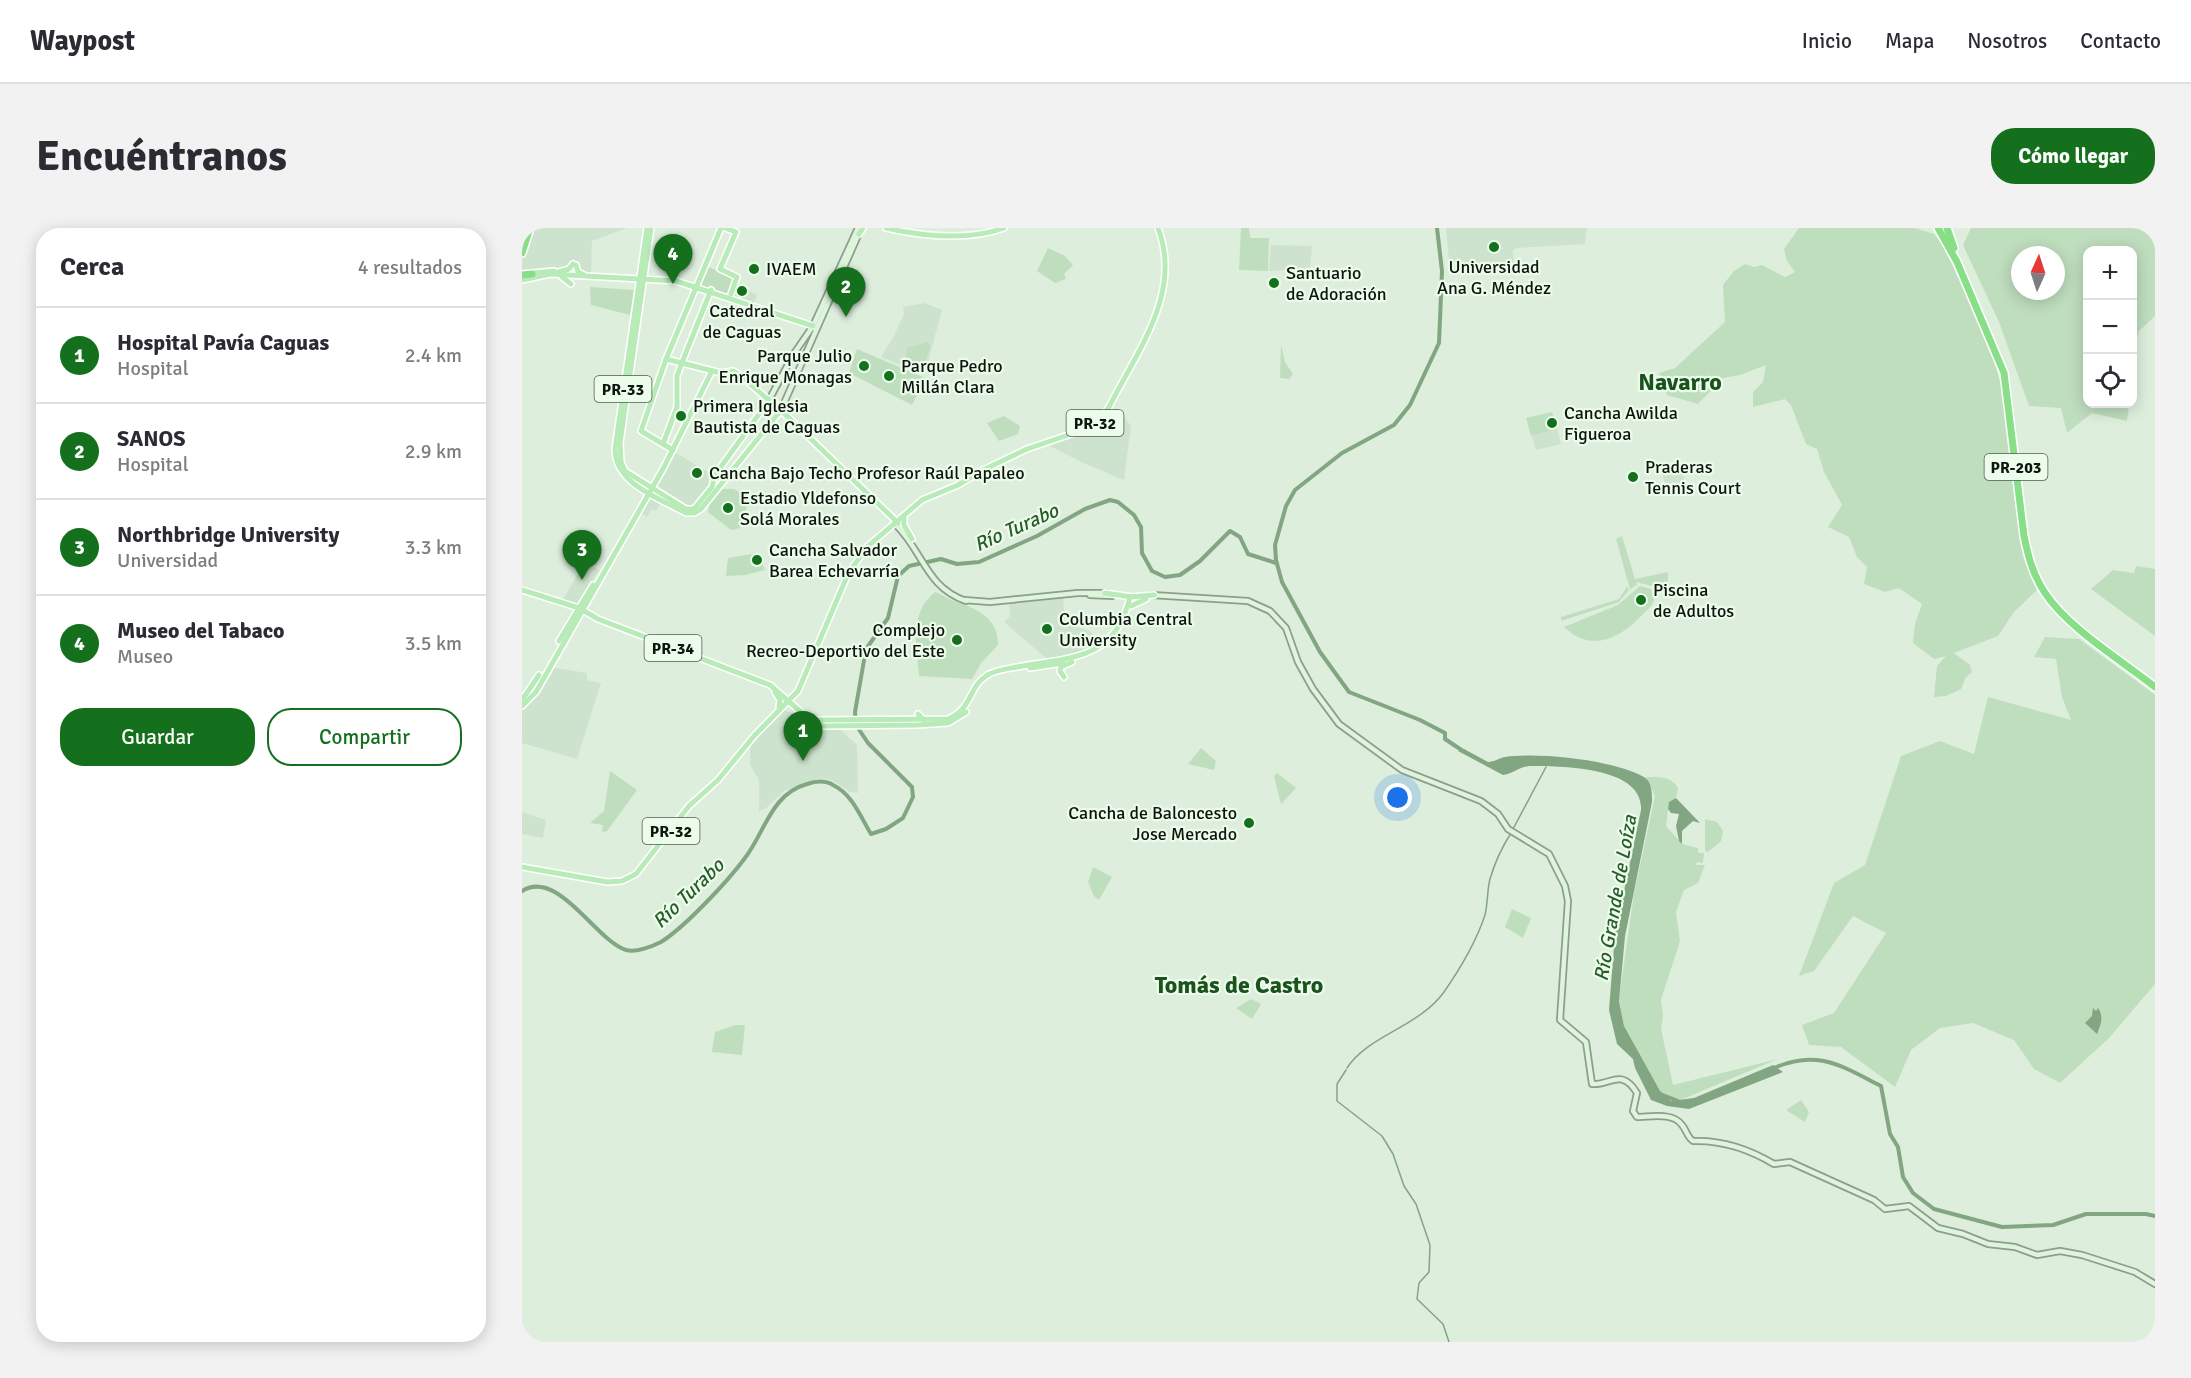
<!DOCTYPE html>
<html lang="es">
<meta charset="utf-8">
<style>
:root{--surface:#fff;--page:#f2f2f3;--text:#2b2b33;--muted:#7c7c81;--line:#e1e1e2;--accent:#14701c}
body{margin:0;font-family:Signika,sans-serif;background:var(--page);color:var(--text)}
.controls{position:absolute;right:18px;top:18px;display:grid;overflow:hidden;border-radius:12px;box-shadow:0 3px 15px #0003}
.controls button{width:54px;height:54px;display:grid;place-items:center;padding:0;border:0;border-bottom:2px solid var(--line);background:var(--surface);color:var(--text);font:30px sans-serif}
.compass{position:absolute;left:1489px;top:18px;width:54px;height:54px;border-radius:50%;background:var(--surface);box-shadow:0 3px 15px #0003;rotate:3deg}
.you{position:absolute;left:876px;top:570px;width:21px;height:21px;margin:-15px;border:4px solid #fff;border-radius:50%;background:#1a73e8;box-shadow:0 0 0 9px #1a73e833}
.badge{display:grid;place-items:center;width:39px;height:39px;border-radius:50%;background:var(--accent);color:#fff;font-size:20px;font-weight:700}
.pin{position:absolute;translate:-50% -50px;filter:drop-shadow(0 2px 3px #0008)}
.pin::after{content:'';position:absolute;top:32px;width:21px;height:18px;background:inherit;clip-path:polygon(0 0,100% 0,50% 100%)}
.list{margin:0;padding:0;list-style:none}
h2{display:flex;justify-content:space-between;align-items:center;height:78px;margin:0;padding:0 24px;font-size:26px}
h2 small{font-size:20px;font-weight:400;color:var(--muted)}
.list li{display:grid;grid-template-columns:39px 1fr auto;gap:18px;align-items:center;box-sizing:border-box;height:96px;padding:0 24px;border-top:2px solid var(--line)}
.list b{display:block;font-size:22px;white-space:nowrap}
.list p{margin:0;font-size:20px;white-space:nowrap;color:var(--muted)}
.list em{font-size:20px;font-style:normal;color:var(--muted)}
.actions{display:flex;gap:12px;padding:18px 24px}
.actions a{flex:1;padding:14px 0;border:2px solid var(--accent);border-radius:24px;text-align:center;font-size:21px;color:var(--accent)}
.actions .main{background:var(--accent);color:#fff}
.icon{flex:none;width:33px;height:33px;fill:none;stroke:currentColor;stroke-width:2;stroke-linecap:round;stroke-linejoin:round}
.map{position:relative;flex:none;width:1633px;height:1114px;overflow:hidden;border-radius:24px}
header{display:flex;align-items:center;gap:36px;box-sizing:border-box;height:84px;padding:0 30px;background:var(--surface);border-bottom:2px solid var(--line)}
header strong{font-size:28px}
nav{display:flex;gap:33px;margin-inline-start:auto;font-size:21px}
.intro{display:flex;align-items:center;justify-content:space-between;box-sizing:border-box;height:144px;padding:0 36px}
h1{margin:0;font-size:42px}
.button{padding:15px 27px;border-radius:24px;background:var(--accent);color:#fff;font-size:21px;font-weight:700}
main{display:flex;gap:36px;padding:0 36px}
aside{flex:1;background:var(--surface);border-radius:24px;box-shadow:0 3px 15px #0003}
.map>svg:first-child{display:block}
.built{fill:#cee3cd}
.green{fill:#bfdebe;fill-rule:evenodd}
.water{fill:#82a681}
.lines{fill:none;stroke-linecap:round;stroke-linejoin:round}
.stream{stroke:#82a681;stroke-width:1.5}
.river{stroke:#82a681;stroke-width:4}
.secondary-casing{stroke:#8e9d8d;stroke-width:8}
.primary-casing{stroke:#fff;stroke-width:8}
.highway-casing{stroke:#fff;stroke-width:10}
.secondary{stroke:#dcf5db;stroke-width:4.5}
.primary{stroke:#b8ebb8;stroke-width:5}
.highway{stroke:#89de88;stroke-width:7}
.poi-dot{fill:#14701c;stroke:#ebfceb;stroke-width:2}
.labels{text-anchor:middle;stroke-width:4.5;stroke-linejoin:round;paint-order:stroke}
.shield{fill:#ebfceb;stroke:#515a50;stroke-width:1.5}
.shield-label{font-size:16px;font-weight:bold;fill:#0f140e}
.poi-label{font-size:18px;fill:#0f140e;stroke:#ebfceb;text-anchor:start}
.water-label{font-size:20px;font-style:italic;fill:#295c2a;stroke:#ebfceb}
.district-label{font-size:24px;font-weight:bold;fill:#1c521e;stroke:#ebfceb}
</style>
<header>
<strong>Waypost</strong>
<nav><a>Inicio</a><a>Mapa</a><a>Nosotros</a><a>Contacto</a></nav>
</header>
<div class="intro"><h1>Encuéntranos</h1><a class="button">Cómo llegar</a></div>
<main>
<aside>
<h2>Cerca<small>4 resultados</small></h2>
<ul class="list">
<li><span class="badge">1</span><div><b>Hospital Pavía Caguas</b><p>Hospital</p></div><em>2.4 km</em></li>
<li><span class="badge">2</span><div><b>SANOS</b><p>Hospital</p></div><em>2.9 km</em></li>
<li><span class="badge">3</span><div><b>Northbridge University</b><p>Universidad</p></div><em>3.3 km</em></li>
<li><span class="badge">4</span><div><b>Museo del Tabaco</b><p>Museo</p></div><em>3.5 km</em></li>
</ul>
<div class="actions"><a class="main">Guardar</a><a>Compartir</a></div>
</aside>
<div class="map">
<svg width="1633" height="1114" viewBox="0 0 1633 1114">
<rect width="100%" height="100%" fill="#deeedd"/>
<g class="built">
<polygon points="9,0 105,0 70,13 69,46 26,39 0,44 0,30"/>
<polygon points="924,0 1065,0 1063,16 995,20 991,22 992,38 927,33"/>
<polygon points="749,17 790,18 788,41 747,43"/>
<polygon points="215,56 235,67 231,77 210,69"/>
<polygon points="403,75 420,82 406,134 400,146 359,129 372,108 382,86 381,79"/>
<polygon points="596,181 609,198 602,252 559,234 526,217 569,201"/>
<polygon points="1035,201 1039,216 1014,222 1010,208"/>
<polygon points="154,225 191,247 189,257 174,278 167,279 133,259"/>
<polygon points="1159,240 1165,261 1146,267 1140,245"/>
<polygon points="127,268 139,275 134,283 130,281 125,289 119,285"/>
<polygon points="62,335 77,342 56,378 41,372"/>
<polygon points="541,370 543,392 546,396 568,403 575,411 575,418 569,422 525,431 482,394 488,388 487,376"/>
<polygon points="28,439 65,445 65,452 79,455 55,531 0,515 0,482"/>
<polygon points="263,482 299,500 319,502 335,517 336,565 328,564 311,553 299,550 262,563 243,581 237,583 237,552 228,537 228,516"/>
<polygon points="0,584 24,592 21,610 0,606"/>
</g>
<g class="green">
<polygon points="719,0 727,0 728,10 747,10 746,43 717,42"/>
<polygon points="1277,0 1393,0 1412,6 1420,15 1466,113 1479,156 1497,305 1501,328 1515,362 1492,384 1476,408 1432,425 1448,437 1450,444 1444,449 1439,461 1424,468 1412,469 1415,438 1424,428 1412,431 1391,415 1393,396 1400,376 1377,360 1363,364 1342,356 1345,339 1335,329 1327,309 1306,299 1320,277 1302,244 1295,221 1284,216 1269,177 1263,171 1231,179 1231,164 1241,154 1244,137 1218,147 1201,150 1176,176 1145,167 1137,145 1153,140 1203,94 1201,57 1212,43 1223,36 1232,39 1240,37 1263,49 1273,44 1265,33 1262,21"/>
<path d="M1449 0H1633V88L1617 103 1611 125 1610 22H1566V176H1607L1605 193 1570 185 1545 205 1539 180 1507 178 1477 94 1441 17ZM1498 27H1534V63H1498Z"/>
<polygon points="526,20 543,28 551,37 542,46 544,51 533,55 515,43"/>
<polygon points="186,39 212,49 207,66 179,58"/>
<polygon points="68,59 112,62 108,87 69,77"/>
<polygon points="405,114 409,118 401,139 395,142 384,138 385,120"/>
<polygon points="759,117 763,134 771,146 767,151 758,150"/>
<polygon points="335,121 403,150 390,177 327,145"/>
<polygon points="1030,184 1035,201 1009,208 1004,190"/>
<polygon points="482,188 498,198 496,206 477,213 465,195"/>
<polygon points="201,261 212,261 227,271 218,300 209,302 186,284 188,273"/>
<polygon points="1100,308 1113,351 1146,344 1146,354 1130,358 1114,354 1115,357 1108,361 1094,311"/>
<polygon points="236,325 243,342 223,347 204,348 206,330"/>
<polygon points="1614,338 1633,341 1633,408 1569,361 1591,342 1612,345"/>
<path d="M1118 358 1129 361 1132 372C1129 380 1123 384 1117 390 1095 413 1066 423 1042 399L1096 377Z"/>
<polygon points="1105,359 1107,362 1097,374 1039,393 1039,389 1097,371"/>
<path d="M413 364C419 366 424 370 430 372 454 381 476 388 476 417L459 435 450 451 397 448C395 418 386 386 413 364Z"/>
<polygon points="1523,409 1557,411 1633,467 1633,756 1587,810 1538,855 1512,841 1492,812 1451,795 1418,800 1389,822 1373,859 1319,819 1287,817 1280,797 1312,785 1364,705 1331,688 1292,743 1277,748 1312,655 1343,637 1379,528 1418,513 1452,526 1466,469 1549,492 1540,469 1534,431 1512,429"/>
<polygon points="679,520 694,533 692,542 666,536"/>
<polygon points="88,543 115,562 85,603 80,604 81,597 68,595 82,583"/>
<polygon points="755,545 774,560 759,576 752,548"/>
<path d="M1124 549C1138 549 1149 548 1156 560L1154 570 1147 574 1144 598 1160 616 1176 620V625H1182L1181 635 1175 634 1174 637H1183L1176 655 1162 662 1154 684 1158 713 1139 772 1141 788 1139 801 1151 857 1256 831 1156 873 1138 866 1102 798 1097 771 1112 666 1133 568Z"/>
<polygon points="1183,591 1195,594 1201,603 1199,613 1186,624 1183,623"/>
<polygon points="571,639 590,649 577,672 572,668 566,654"/>
<polygon points="990,681 1009,690 1001,710 983,699"/>
<polygon points="729,771 739,776 730,791 714,780"/>
<polygon points="214,797 223,797 220,827 190,824 193,804"/>
<polygon points="1279,872 1287,884 1283,894 1264,882"/>
</g>
<g class="water">
<path d="M942 521 966 534C972 534 977 530 983 529 1018 524 1092 532 1122 549 1130 553 1130 566 1130 574L1103 708 1097 773 1102 798 1138 863 1149 873 1172 870 1251 837 1261 844 1167 881 1145 878 1129 872 1113 840 1111 831 1095 816 1087 782 1093 706 1119 582C1122 538 1037 538 1007 538 997 539 990 546 981 547L936 523Z"/>
<polygon points="1154,570 1178,595 1171,593 1160,603 1160,616 1157,613 1154,598 1157,586 1149,585 1146,581 1147,574"/>
<path d="M1571 780 1574 783 1576 780C1582 789 1579 796 1575 806L1563 795 1570 788Z"/>
</g>
<g class="lines">
<g class="stream">
<polyline points="991,601 1024,539"/>
<path d="M825 840C845 808 897 799 922 764 938 741 954 714 963 687 966 675 965 662 968 651 973 634 980 619 989 605"/>
<polyline points="824,842 815,856 815,873 860,908 871,926 882,958 894,976 908,1017 907,1044 897,1055 895,1071 921,1096 927,1114"/>
</g>
<g class="river">
<polyline points="915,0 920,43 917,115 888,177 872,197 820,225 773,262 764,278 753,317 754,332 760,354 798,424 827,464 898,492 923,505 923,511 941,523"/>
<path d="M0 663C36 640 74 713 104 722 114 725 131 718 139 714 163 699 206 653 223 630 243 604 249 566 285 556 294 553 303 552 311 557 331 567 338 588 349 606L364 601 381 590 391 569 390 559 346 515 334 497 333 484 344 421 366 390 376 348 387 338 419 331 435 336 457 334 515 308 563 281 588 272 596 274 612 287 619 299 620 325 630 343 643 349 658 347 678 333 708 303 718 309 726 326 754 335"/>
<path d="M1250 841C1294 820 1320 838 1359 858L1368 906 1376 919 1381 949 1391 965 1412 981 1480 999 1531 997 1564 986H1624L1633 988"/>
<polyline points="1138,866 1156,873"/>
</g>
<defs>
<g id="secondary">
<polyline points="247,172 271,127 291,98 336,0"/>
<polyline points="259,182 338,3"/>
<path d="M374 297C402 325 404 359 444 373"/>
<polyline points="568,367 590,368"/>
<path d="M630 367 726 373 748 383 764 400 776 434 791 461 817 496 880 542 959 573 976 586 986 601 1027 626 1043 658 1046 673 1038 792 1064 814 1070 856C1088 858 1099 839 1115 865L1111 883 1115 889C1129 889 1151 884 1160 897 1165 903 1165 909 1171 913 1200 912 1227 921 1252 936L1268 934 1352 972 1363 981 1387 978 1416 1000 1441 1006 1466 1016 1493 1019 1515 1027 1538 1023 1560 1027 1613 1044 1633 1056"/>
<polyline points="442,372 468,374 556,365 585,365"/>
</g>
<g id="primary">
<path d="M125 0 93 221C93 256 137 270 164 285H172L179 281 259 182"/>
<polyline points="129,0 98,215 99,234 103,243 164,281 172,281 190,259 193,247 247,172"/>
<polyline points="203,0 214,4 198,41 215,49 209,66"/>
<path d="M364 0C400 8 446 13 482 0"/>
<polyline points="337,6 341,0"/>
<polyline points="54,37 56,44 62,47"/>
<polyline points="36,44 47,41 51,36"/>
<polyline points="12,45 32,43"/>
<polyline points="40,49 49,56"/>
<polyline points="0,52 28,46 154,53 291,98"/>
<polyline points="144,131 199,145 211,143 218,147 266,189 376,295"/>
<polyline points="141,216 155,179 155,148 159,137 189,62"/>
<polyline points="151,222 119,203 144,131 199,0"/>
<polyline points="382,290 382,297 390,311"/>
<path d="M0 362 57 380 76 391 248 457 280 485 295 492 426 491C451 480 446 460 464 448 472 442 485 441 495 439 549 429 593 433 608 369L632 367"/>
<polyline points="583,365 610,369"/>
<polyline points="609,378 624,371"/>
<polyline points="37,413 71,357"/>
<polyline points="508,440 541,435"/>
<polyline points="542,449 538,443 539,439 550,434"/>
<polyline points="253,464 258,472 257,479"/>
<polyline points="0,472 17,447"/>
<polyline points="0,478 14,464 142,239 190,143"/>
<polyline points="396,486 402,492"/>
<polyline points="284,491 302,498 396,497 426,495 444,484"/>
<path d="M0 639 85 654 100 653 114 646 167 578 196 552 232 508 276 463 326 346 345 319 400 272 436 257 461 242 505 221 564 201 578 192 587 179C615 123 661 65 636 0"/>
</g>
<g id="highway">
<path d="M1416 0 1435 34 1482 145 1502 308C1506 328 1511 347 1523 365 1547 401 1599 432 1633 459"/>
<polyline points="1425,0 1432,20"/>
<polyline points="0,2 1,0"/>
<polyline points="0,25 8,0"/>
<polyline points="0,47 10,46"/>
</g>
</defs>
<use href="#secondary" class="secondary-casing"/>
<use href="#primary" class="primary-casing"/>
<use href="#highway" class="highway-casing"/>
<use href="#secondary" class="secondary"/>
<use href="#primary" class="primary"/>
<use href="#highway" class="highway"/>
</g>
<g class="poi-dot">
<circle cx="972" cy="19" r="6"/>
<circle cx="232" cy="41" r="6"/>
<circle cx="752" cy="55" r="6"/>
<circle cx="220" cy="63" r="6"/>
<circle cx="342" cy="138" r="6"/>
<circle cx="367" cy="148" r="6"/>
<circle cx="159" cy="188" r="6"/>
<circle cx="1030" cy="195" r="6"/>
<circle cx="175" cy="245" r="6"/>
<circle cx="1111" cy="249" r="6"/>
<circle cx="206" cy="280" r="6"/>
<circle cx="235" cy="332" r="6"/>
<circle cx="1119" cy="372" r="6"/>
<circle cx="525" cy="401" r="6"/>
<circle cx="435" cy="412" r="6"/>
<circle cx="727" cy="595" r="6"/>
</g>
<g class="labels">
<g class="shield">
<rect x="72.5" y="148" width="57" height="26" rx="4.5"/>
<rect x="544.5" y="182" width="57" height="26" rx="4.5"/>
<rect x="1462.5" y="226" width="63" height="26" rx="4.5"/>
<rect x="122.5" y="407" width="57" height="26" rx="4.5"/>
<rect x="120.5" y="590" width="57" height="26" rx="4.5"/>
</g>
<g class="shield-label">
<text x="101" y="167">PR-33</text>
<text x="573" y="201">PR-32</text>
<text x="1494" y="245">PR-203</text>
<text x="151" y="426">PR-34</text>
<text x="149" y="609">PR-32</text>
</g>
<g class="poi-label">
<text x="972" y="45" text-anchor="middle">Universidad<tspan x="972" dy="21">Ana G. Méndez</tspan></text>
<text x="244" y="47">IVAEM</text>
<text x="764" y="51">Santuario<tspan x="764" dy="21">de Adoración</tspan></text>
<text x="220" y="89" text-anchor="middle">Catedral<tspan x="220" dy="21">de Caguas</tspan></text>
<text x="330" y="134" text-anchor="end">Parque Julio<tspan x="330" dy="21">Enrique Monagas</tspan></text>
<text x="379" y="144">Parque Pedro<tspan x="379" dy="21">Millán Clara</tspan></text>
<text x="171" y="184">Primera Iglesia<tspan x="171" dy="21">Bautista de Caguas</tspan></text>
<text x="1042" y="191">Cancha Awilda<tspan x="1042" dy="21">Figueroa</tspan></text>
<text x="1123" y="245">Praderas<tspan x="1123" dy="21">Tennis Court</tspan></text>
<text x="187" y="251">Cancha Bajo Techo Profesor Raúl Papaleo</text>
<text x="218" y="276">Estadio Yldefonso<tspan x="218" dy="21">Solá Morales</tspan></text>
<text x="247" y="328">Cancha Salvador<tspan x="247" dy="21">Barea Echevarría</tspan></text>
<text x="1131" y="368">Piscina<tspan x="1131" dy="21">de Adultos</tspan></text>
<text x="537" y="397">Columbia Central<tspan x="537" dy="21">University</tspan></text>
<text x="423" y="408" text-anchor="end">Complejo<tspan x="423" dy="21">Recreo-Deportivo del Este</tspan></text>
<text x="715" y="591" text-anchor="end">Cancha de Baloncesto<tspan x="715" dy="21">Jose Mercado</tspan></text>
</g>
<g class="water-label">
<text transform="translate(494 299) rotate(-24)" y="7">Río Turabo</text>
<text transform="translate(166 665) rotate(-44)" y="7">Río Turabo</text>
<text transform="translate(1093 670) rotate(-80)" y="7">Río Grande de Loíza</text>
</g>
<g class="district-label">
<text x="1158" y="162">Navarro</text>
<text x="717" y="765">Tomás de Castro</text>
</g>
</g>
</svg>
<div class="controls">
<button>+</button>
<button>−</button>
<button><svg class="icon" aria-label="locate" viewBox="0 0 24 24"><circle cx="12" cy="12" r="6"/><path d="M12 2v4M12 18v4M2 12h4M18 12h4"/></svg></button>
</div>
<svg class="compass" viewBox="-18 -18 36 36"><path d="M0-13l5 13h-10z" fill="#e53935"/><path d="M0 13l5-13h-10z" fill="#7c7c81"/></svg>
<div class="you"></div>
<div class="pin badge" style="left:281px;top:533px">1</div>
<div class="pin badge" style="left:324px;top:89px">2</div>
<div class="pin badge" style="left:60px;top:352px">3</div>
<div class="pin badge" style="left:151px;top:56px">4</div>
</div>
</main>
